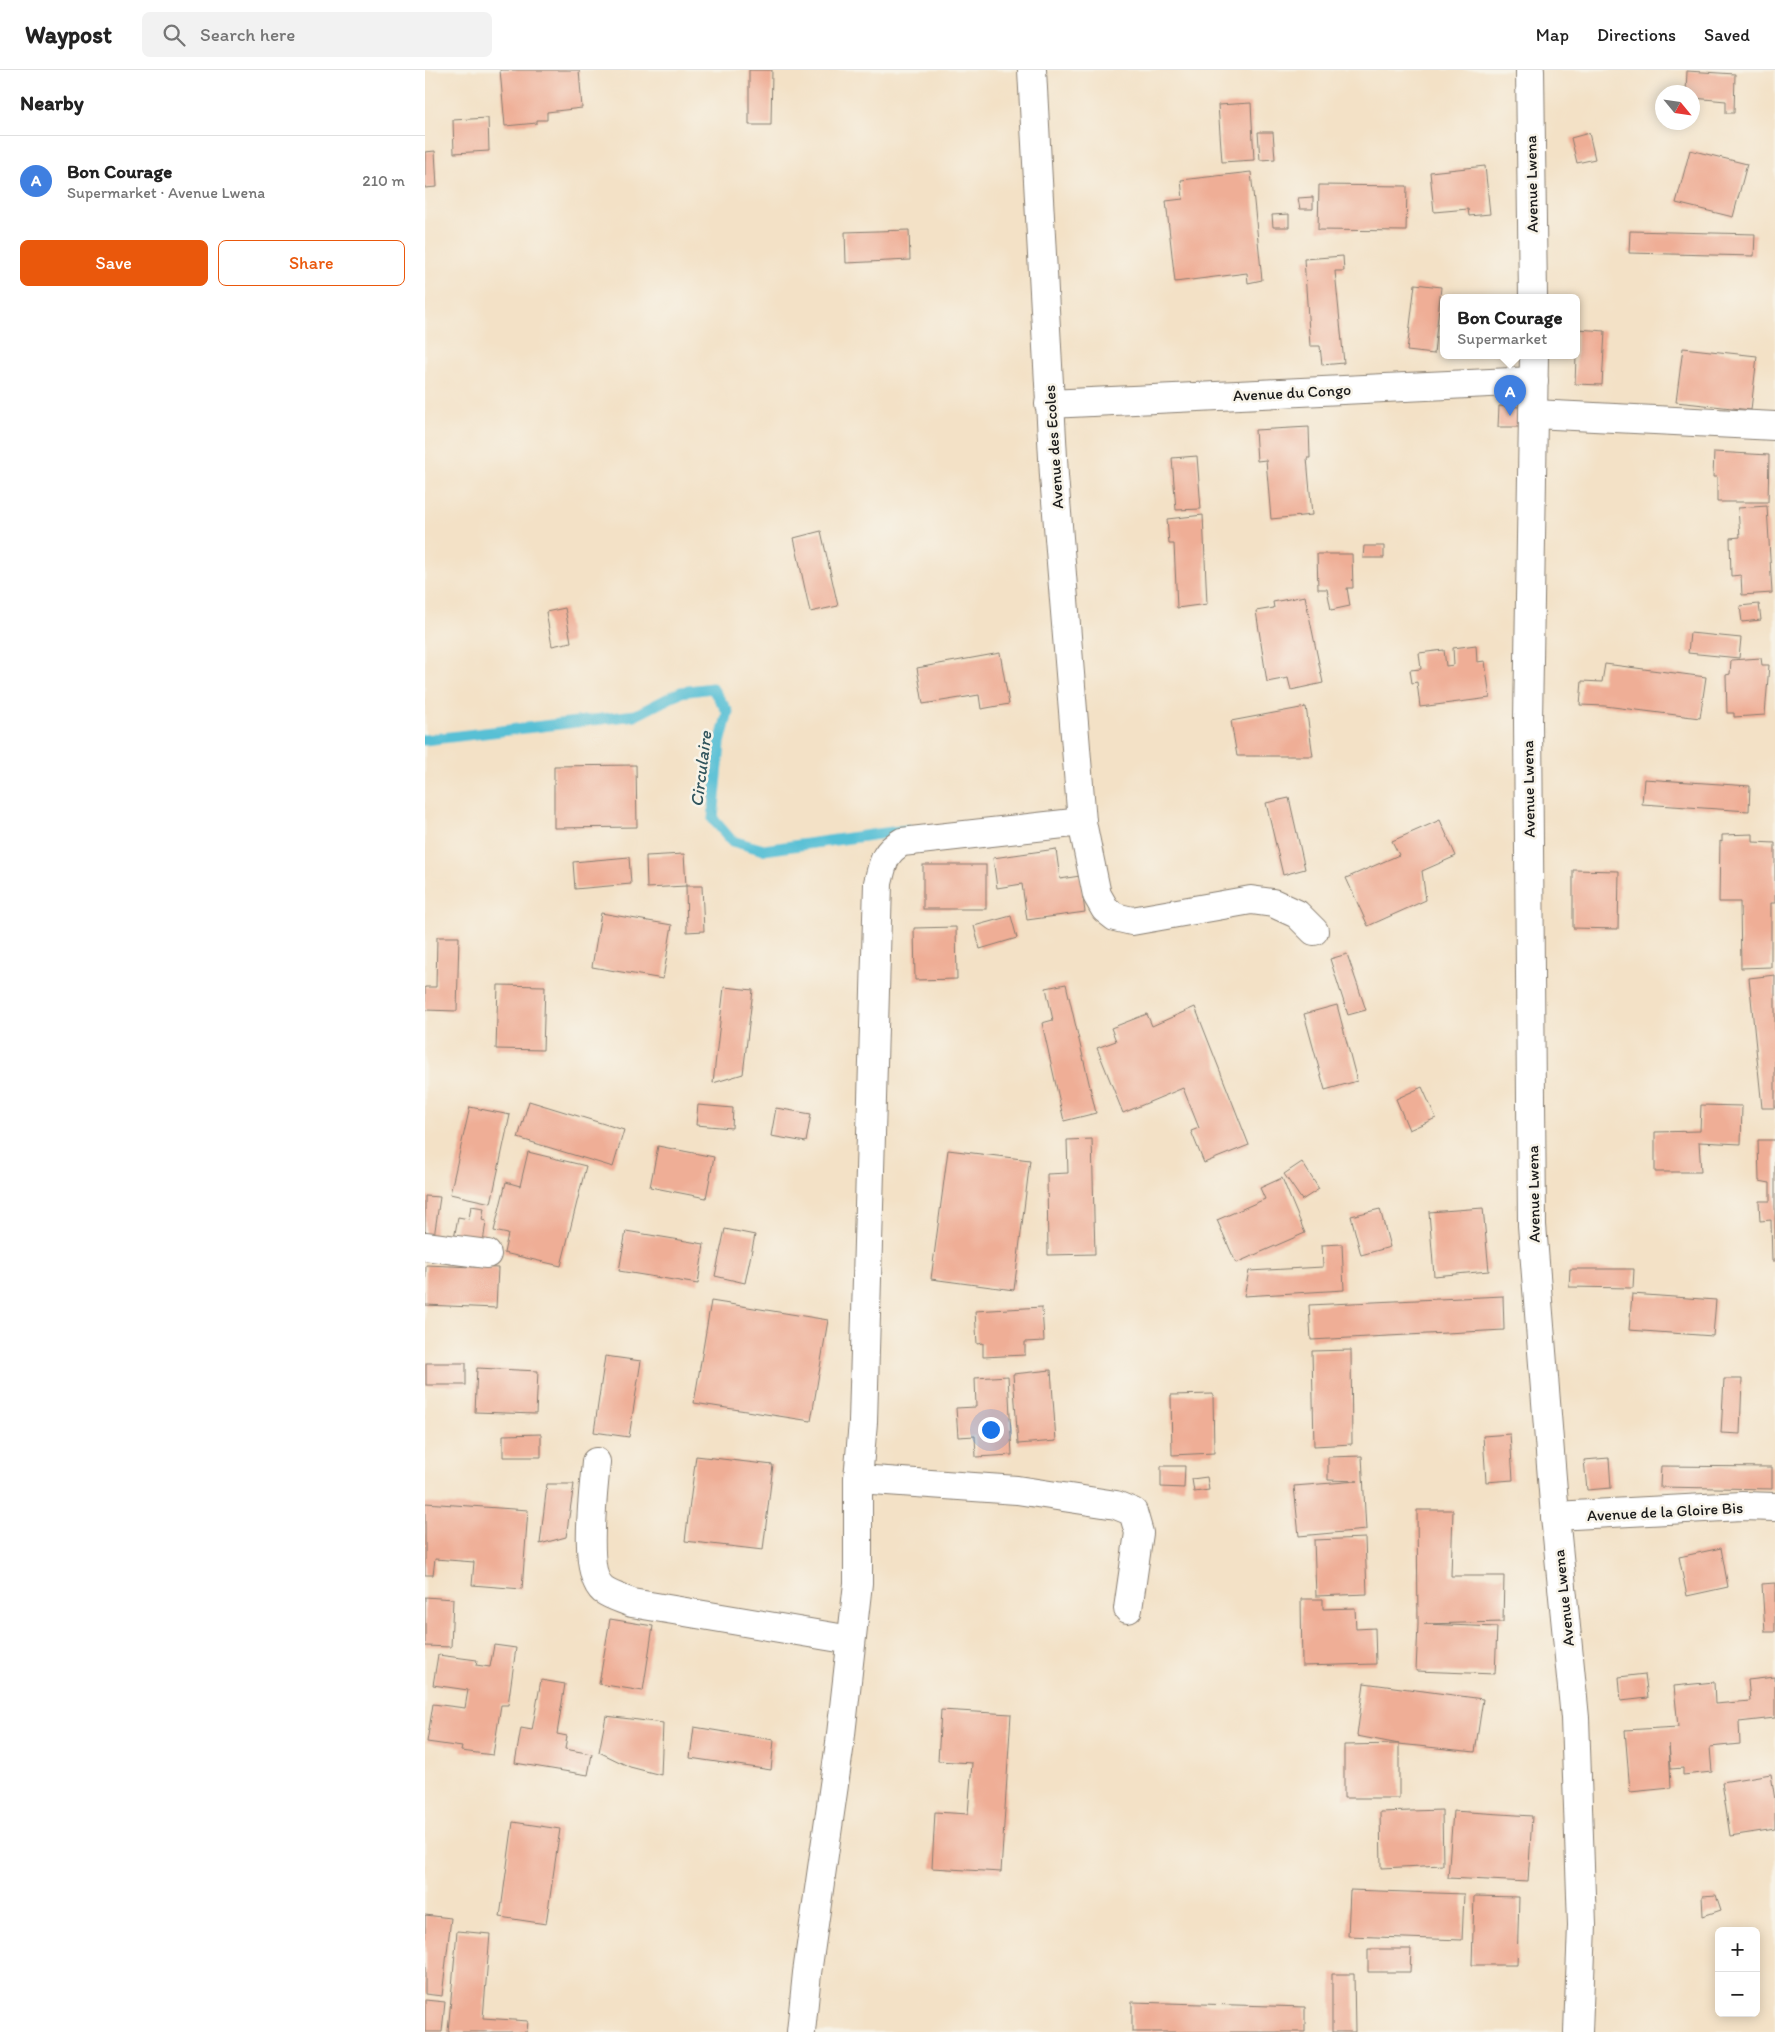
<!DOCTYPE html>
<meta charset="utf-8">
<style>
:root{--surface:#fff;--page:#f2f2f2;--text:#222;--muted:#767676;--line:#e0e0e0;--accent:#ea580c}
body{margin:0;font-family:Itim,sans-serif;background:var(--page);color:var(--text)}
.controls{position:absolute;right:15px;bottom:15px;display:grid;overflow:hidden;border-radius:8px;box-shadow:0 2px 12px #0003}
.controls button{width:45px;height:45px;display:grid;place-items:center;padding:0;border:0;border-bottom:1px solid var(--line);background:var(--surface);color:var(--text);font:25px sans-serif}
.compass{position:absolute;left:1230px;top:15px;width:45px;height:45px;border-radius:50%;background:var(--surface);box-shadow:0 2px 12px #0003;rotate:119deg}
.you{position:absolute;left:565px;top:1359px;width:18px;height:18px;margin:-12px;border:4px solid #fff;border-radius:50%;background:#1a73e8;box-shadow:0 0 0 8px #1a73e833}
.badge{display:grid;place-items:center;width:32px;height:32px;border-radius:50%;background:var(--accent);color:#fff;font-size:16px;font-weight:700}
.pin{position:absolute;translate:-50% -41px;filter:drop-shadow(0 1px 2px #0008)}
.pin::after{content:'';position:absolute;top:26px;width:18px;height:15px;background:inherit;clip-path:polygon(0 0,100% 0,50% 100%)}
.popup{position:absolute;left:1015px;top:224px;width:140px;height:65px;box-sizing:border-box;display:grid;place-content:center;border-radius:8px;background:var(--surface);filter:drop-shadow(0 1px 4px #0005);font-size:16px;white-space:nowrap;color:var(--muted)}
.popup b{font-size:19px;color:var(--text)}
.popup::after{content:'';position:absolute;left:50%;top:100%;margin-left:-10px;border:10px solid transparent;border-top-color:var(--surface)}
.list{margin:0;padding:0;list-style:none}
h2{display:flex;justify-content:space-between;align-items:center;height:65px;margin:0;padding:0 20px;font-size:21px}
h2 small{font-size:16px;font-weight:400;color:var(--muted)}
.list li{display:grid;grid-template-columns:32px 1fr auto;gap:15px;align-items:center;box-sizing:border-box;height:90px;padding:0 20px;border-top:1px solid var(--line)}
.list b{display:block;font-size:19px;white-space:nowrap}
.list p{margin:0;font-size:16px;white-space:nowrap;color:var(--muted)}
.list em{font-size:16px;font-style:normal;color:var(--muted)}
.actions{display:flex;gap:10px;padding:15px 20px}
.actions a{flex:1;padding:11px 0;border:1px solid var(--accent);border-radius:8px;text-align:center;font-size:18px;color:var(--accent)}
.actions .main{background:var(--accent);color:#fff}
.icon{flex:none;width:28px;height:28px;fill:none;stroke:currentColor;stroke-width:2;stroke-linecap:round;stroke-linejoin:round}
.map{position:relative;flex:none;width:1350px;height:1962px;overflow:hidden}
header{display:flex;align-items:center;gap:30px;box-sizing:border-box;height:70px;padding:0 25px;background:var(--surface);border-bottom:1px solid var(--line)}
header strong{font-size:24px}
nav{display:flex;gap:28px;margin-inline-start:auto;font-size:18px}
.search{width:350px;height:45px;background:var(--page);display:flex;align-items:center;gap:12px;box-sizing:border-box;padding:0 18px;border-radius:8px;color:var(--muted);font-size:19px}
main{display:flex}
aside{flex:1;background:var(--surface)}
.map>svg:first-child{display:block}
.lines{fill:none;stroke-linecap:round;stroke-linejoin:round}
.stream{stroke:#58c0d5;stroke-width:11}
.building{fill:#efae96}
.minor-casing{stroke:#887e71;stroke-width:30}
.minor{stroke:#fff;stroke-width:28}
.labels{text-anchor:middle;stroke-width:5;stroke-linejoin:round;paint-order:stroke}
.street-label{font-size:16px;fill:#1c1c1c;stroke:#f7f3e8}
.water-label{font-size:18px;font-style:italic;fill:#31555d;stroke:#f7f3e8}
</style>
<header>
<strong>Waypost</strong>
<div class="search"><svg class="icon" aria-label="search" viewBox="0 0 24 24"><circle cx="10" cy="10" r="6"/><path d="M15 15l6 6"/></svg>Search here</div>
<nav><a>Map</a><a>Directions</a><a>Saved</a></nav>
</header>
<main>
<aside>
<h2>Nearby<small></small></h2>
<ul class="list">
<li><span class="badge" style="background:#3f7fe0">A</span><div><b>Bon Courage</b><p>Supermarket · Avenue Lwena</p></div><em>210 m</em></li>
</ul>
<div class="actions"><a class="main">Save</a><a>Share</a></div>
</aside>
<div class="map">
<svg width="1350" height="1962" viewBox="0 0 1350 1962">
<rect width="100%" height="100%" fill="#f7f3e8"/>
<filter id="ink" filterUnits="userSpaceOnUse"><feTurbulence type="fractalNoise" baseFrequency=".02" numOctaves="2"/><feDisplacementMap in="SourceGraphic" scale="10" xChannelSelector="R" yChannelSelector="G"/><feConvolveMatrix kernelMatrix="1 2 1 2 8 2 1 2 1" color-interpolation-filters="sRGB"/></filter>
<filter id="wash" filterUnits="userSpaceOnUse"><feTurbulence type="fractalNoise" baseFrequency=".0096" numOctaves="4" result="noise"/><feDisplacementMap in="SourceGraphic" scale="20" xChannelSelector="R" yChannelSelector="G"/><feGaussianBlur stdDeviation="1.12" result="paint"/><feColorMatrix in="noise" values="0 0 0 0 0 0 0 0 0 0 0 0 0 0 0 0 0 1.4 0 .05"/><feComposite in="paint" operator="in"/></filter>
<g filter="url(#wash)">
<rect width="100%" height="100%" fill="#f3e1c6"/>
<g class="lines">
<polyline class="stream" points="0,670 211,645 256,622 287,618 303,642 295,673 288,749 307,771 339,780 482,760"/>
</g>
<g id="blocks">
<g class="building">
<polygon points="75,0 154,0 157,38 122,42 122,50 112,50 112,53 80,56"/>
<polygon points="324,0 347,0 346,55 324,55"/>
<polygon points="1262,1 1310,4 1309,43 1301,43 1301,31 1268,28 1268,22 1261,22"/>
<polygon points="826,33 829,90 797,92 793,35"/>
<polygon points="63,48 64,81 29,83 28,50"/>
<polygon points="833,62 848,62 850,89 835,90"/>
<polygon points="1164,63 1170,89 1152,93 1146,68"/>
<polygon points="1265,80 1322,94 1308,147 1251,133"/>
<polygon points="10,81 12,117 0,118 0,82"/>
<polygon points="1060,96 1065,144 1044,146 1043,139 1009,142 1005,102"/>
<polygon points="826,102 837,210 823,213 822,203 750,212 741,131 758,129 756,110"/>
<polygon points="894,115 982,116 981,161 893,160"/>
<polygon points="888,127 888,139 875,139 873,128"/>
<polygon points="864,144 864,157 848,157 847,145"/>
<polygon points="484,160 485,190 421,193 420,162"/>
<polygon points="1205,161 1330,164 1329,186 1204,183"/>
<polygon points="918,186 919,201 910,201 919,293 897,295 895,276 885,276 879,189"/>
<polygon points="990,214 1016,217 1009,284 982,281"/>
<polygon points="1152,259 1180,261 1177,315 1150,314"/>
<polygon points="1258,278 1332,286 1326,340 1251,332"/>
<polygon points="1074,336 1095,337 1094,357 1073,357"/>
<polygon points="884,357 885,388 882,388 887,445 846,449 841,390 832,391 830,360"/>
<polygon points="1289,382 1344,385 1343,432 1292,432 1292,407 1288,407"/>
<polygon points="772,386 776,439 751,440 747,388"/>
<polygon points="1342,436 1347,523 1317,525 1316,505 1306,506 1305,468 1315,467 1313,438"/>
<polygon points="778,445 782,534 752,538 749,474 744,474 742,449"/>
<polygon points="396,461 413,536 385,542 369,468"/>
<polygon points="939,476 959,476 959,488 938,488"/>
<polygon points="892,484 927,484 928,518 922,518 925,536 906,540 902,519 893,519"/>
<polygon points="880,526 898,613 866,620 863,608 842,612 831,541 849,538 848,532"/>
<polygon points="1334,534 1336,550 1317,552 1315,536"/>
<polygon points="140,538 146,572 127,576 121,542"/>
<polygon points="1265,563 1316,568 1314,588 1263,583"/>
<polygon points="1051,575 1052,592 1060,591 1065,628 995,637 992,612 987,613 985,600 996,599 994,583 1019,580 1021,596 1029,595 1028,578"/>
<polygon points="575,583 584,634 556,639 554,625 498,634 492,598"/>
<polygon points="1336,588 1337,595 1344,595 1340,645 1309,647 1309,643 1302,643 1301,605 1305,604 1306,590"/>
<polygon points="1180,594 1281,607 1275,648 1180,636 1155,635 1157,611 1177,612"/>
<polygon points="881,637 888,686 812,686 806,651"/>
<polygon points="211,695 212,757 129,758 129,696"/>
<polygon points="1219,709 1325,716 1324,741 1217,734"/>
<polygon points="864,728 880,799 858,805 841,733"/>
<polygon points="1015,750 1031,786 997,801 1001,830 943,856 921,808 974,785 967,771"/>
<polygon points="1328,764 1328,772 1350,773 1350,833 1346,833 1346,897 1316,898 1315,832 1294,832 1295,771 1297,772 1297,765"/>
<polygon points="631,779 635,809 655,806 660,842 602,850 597,814 572,818 568,788"/>
<polygon points="259,784 261,816 222,818 221,786"/>
<polygon points="204,787 206,814 150,819 148,792"/>
<rect x="498" y="795" width="63" height="44"/>
<polygon points="1148,800 1194,801 1193,859 1148,858"/>
<polygon points="261,816 277,816 279,861 262,862"/>
<polygon points="176,843 247,855 238,909 167,897"/>
<polygon points="586,846 592,868 555,879 549,856"/>
<polygon points="531,857 532,909 490,910 489,858"/>
<polygon points="12,867 34,867 32,941 0,940 0,917 11,917"/>
<polygon points="922,884 941,940 923,945 905,889"/>
<polygon points="1350,905 1350,1038 1337,1038 1324,908"/>
<polygon points="641,914 671,1043 639,1051 617,953 628,950 621,918"/>
<polygon points="73,915 120,916 118,980 71,979"/>
<polygon points="299,917 328,920 318,1004 288,1013"/>
<polygon points="912,935 932,1011 900,1020 879,944"/>
<polygon points="770,937 824,1075 779,1093 766,1061 774,1058 758,1018 698,1043 672,978 691,971 686,958 722,944 727,956"/>
<polygon points="997,1017 1011,1048 984,1060 971,1029"/>
<polygon points="104,1031 199,1060 188,1097 93,1068"/>
<polygon points="273,1035 308,1038 307,1058 271,1055"/>
<polygon points="1276,1035 1317,1036 1316,1074 1274,1072 1276,1102 1230,1102 1230,1062 1275,1061"/>
<polygon points="45,1037 85,1045 66,1133 25,1124"/>
<polygon points="351,1038 386,1044 381,1072 346,1066"/>
<polygon points="667,1069 670,1184 623,1185 622,1104 643,1103 642,1070"/>
<polygon points="1333,1070 1350,1070 1350,1191 1347,1191 1346,1150 1335,1151 1334,1131 1345,1131 1345,1113 1334,1111"/>
<polygon points="233,1076 289,1087 281,1128 225,1117"/>
<polygon points="523,1080 605,1090 589,1220 506,1209"/>
<polygon points="103,1082 161,1096 136,1196 79,1183 83,1164 69,1161 81,1112 95,1116"/>
<polygon points="877,1092 894,1119 877,1130 859,1104"/>
<polygon points="857,1108 880,1163 811,1193 792,1150 840,1129 835,1118"/>
<polygon points="0,1126 15,1127 9,1167 0,1166"/>
<polygon points="46,1136 59,1138 57,1150 61,1151 58,1173 29,1169 33,1147 44,1149"/>
<polygon points="1058,1138 1064,1201 1009,1206 1004,1142"/>
<polygon points="955,1139 965,1177 936,1185 926,1146"/>
<polygon points="300,1159 330,1165 320,1213 290,1206"/>
<polygon points="201,1161 279,1174 273,1214 194,1201"/>
<polygon points="917,1174 919,1220 819,1226 824,1201 898,1197 897,1175"/>
<polygon points="1,1195 73,1198 71,1238 0,1235"/>
<polygon points="1145,1199 1209,1199 1208,1218 1144,1217"/>
<polygon points="1207,1224 1291,1230 1288,1266 1204,1260"/>
<polygon points="1078,1226 1079,1260 886,1270 884,1235"/>
<polygon points="286,1231 403,1250 386,1351 269,1333"/>
<polygon points="617,1237 619,1271 600,1272 600,1285 558,1287 558,1273 552,1274 550,1241"/>
<polygon points="926,1280 927,1374 889,1376 887,1281"/>
<polygon points="180,1286 216,1291 204,1367 169,1362"/>
<rect x="1" y="1293" width="40" height="22"/>
<polygon points="52,1298 113,1301 111,1344 50,1342"/>
<polygon points="626,1300 631,1371 593,1374 588,1304"/>
<polygon points="583,1306 587,1385 551,1387 550,1366 533,1367 531,1338 551,1337 550,1308"/>
<polygon points="1299,1309 1317,1309 1315,1364 1296,1363"/>
<polygon points="788,1324 789,1383 747,1385 746,1325"/>
<polygon points="116,1364 116,1387 78,1387 78,1365"/>
<polygon points="1085,1364 1088,1410 1061,1412 1058,1366"/>
<polygon points="271,1386 348,1395 338,1480 260,1471"/>
<polygon points="937,1386 941,1460 874,1466 869,1416 933,1411 903,1410 903,1387"/>
<polygon points="1184,1388 1186,1418 1162,1420 1159,1390"/>
<polygon points="736,1396 760,1396 759,1418 736,1417"/>
<polygon points="1236,1396 1347,1397 1347,1419 1235,1417"/>
<polygon points="782,1407 784,1420 769,1422 767,1409"/>
<polygon points="122,1414 149,1414 141,1467 115,1474"/>
<polygon points="0,1433 103,1440 97,1519 47,1515 49,1492 10,1489 8,1505 0,1505"/>
<polygon points="992,1440 1028,1440 1026,1506 1079,1506 1078,1552 999,1554 1072,1557 1070,1604 991,1601 993,1554"/>
<polygon points="940,1468 942,1524 891,1526 889,1470"/>
<polygon points="1296,1478 1303,1517 1262,1526 1254,1487"/>
<polygon points="1350,1513 1350,1562 1340,1562 1337,1514"/>
<polygon points="0,1527 28,1529 26,1577 0,1576"/>
<polygon points="876,1529 898,1529 898,1539 930,1538 931,1559 950,1558 951,1594 877,1596"/>
<polygon points="185,1549 228,1556 218,1621 174,1614"/>
<polygon points="69,1575 91,1578 83,1635 76,1635 68,1685 36,1681 37,1677 2,1672 8,1634 40,1638 43,1620 8,1615 13,1585 52,1590 51,1595 65,1597"/>
<polygon points="1220,1604 1223,1628 1196,1631 1194,1607"/>
<polygon points="1350,1607 1350,1648 1314,1652 1315,1674 1285,1677 1287,1702 1258,1705 1258,1698 1246,1699 1244,1674 1246,1718 1205,1722 1200,1660 1253,1657 1249,1616 1289,1612 1290,1634 1325,1631 1323,1610"/>
<polygon points="116,1610 140,1614 132,1664 142,1666 140,1679 167,1684 163,1705 90,1693 96,1658 107,1660"/>
<polygon points="939,1613 1058,1629 1050,1682 974,1674 932,1666"/>
<polygon points="516,1640 586,1644 576,1802 507,1798 510,1742 543,1744 547,1693 513,1691"/>
<polygon points="181,1646 238,1653 236,1705 205,1697 174,1682"/>
<polygon points="269,1657 349,1670 346,1700 265,1688"/>
<polygon points="974,1674 974,1728 919,1728 919,1675"/>
<polygon points="1346,1704 1350,1730 1350,1759 1305,1766 1297,1712"/>
<polygon points="1017,1740 1018,1795 956,1798 955,1742"/>
<polygon points="1028,1741 1107,1746 1103,1812 1023,1808"/>
<polygon points="88,1752 135,1759 121,1854 75,1847"/>
<polygon points="925,1820 1039,1824 1037,1870 923,1866"/>
<polygon points="1291,1825 1296,1840 1278,1846 1277,1826"/>
<polygon points="1049,1826 1094,1827 1092,1895 1047,1895"/>
<polygon points="0,1845 26,1848 17,1926 0,1924"/>
<polygon points="32,1861 65,1864 58,1948 103,1951 102,1962 23,1962"/>
<polygon points="943,1879 986,1879 985,1902 943,1902"/>
<polygon points="907,1904 929,1904 930,1962 907,1962"/>
<polygon points="0,1930 20,1932 17,1962 0,1962"/>
<polygon points="707,1932 880,1937 880,1962 707,1962"/>
</g>
</g>
</g>
<g filter="url(#ink)">
<use href="#blocks" fill-opacity="0" stroke="#887e71" stroke-width="1"/>
<g class="lines">
<defs>
<g id="minor">
<polyline points="607,0 629,406 657,752 672,825 680,839 690,847 707,851 826,830 848,833 872,844 889,861"/>
<polyline points="1105,0 1108,227"/>
<polyline points="1109,285 1103,651 1107,1155 1130,1446 1150,1648 1157,1855 1153,1962"/>
<polyline points="624,334 1109,311"/>
<polyline points="1109,344 1350,356"/>
<polyline points="0,1176 62,1184"/>
<path d="M171 1392C169 1418 157 1503 178 1520 186 1526 198 1529 207 1533L426 1570"/>
<polyline points="433,1409 592,1420 691,1435 708,1442 714,1463 703,1539"/>
<polyline points="1130,1446 1317,1436 1350,1437"/>
<path d="M376 1962 382 1903 415 1673 433 1513V1409L438 1352 453 813C458 794 458 783 477 772L657 752"/>
</g>
</defs>
<use href="#minor" class="minor-casing"/>
<use href="#minor" class="minor"/>
</g>
</g>
<g class="labels">
<g class="street-label">
<text transform="translate(1106 114) rotate(-91)" y="6">Avenue Lwena</text>
<text transform="translate(867 322) rotate(-3)" y="6">Avenue du Congo</text>
<text transform="translate(628 377) rotate(-94)" y="6">Avenue des Ecoles</text>
<text transform="translate(1103 719) rotate(-91)" y="6">Avenue Lwena</text>
<text transform="translate(1108 1124) rotate(-91)" y="6">Avenue Lwena</text>
<text transform="translate(1240 1441) rotate(-3)" y="6">Avenue de la Gloire Bis</text>
<text transform="translate(1138 1528) rotate(-96)" y="6">Avenue Lwena</text>
</g>
<g class="water-label">
<text transform="translate(276 699) rotate(-83)" y="6">Circulaire</text>
</g>
</g>
</svg>
<div class="controls">
<button>+</button>
<button>−</button>
</div>
<svg class="compass" viewBox="-18 -18 36 36"><path d="M0-13l5 13h-10z" fill="#e53935"/><path d="M0 13l5-13h-10z" fill="#767676"/></svg>
<div class="you"></div>
<div class="pin badge" style="left:1085px;top:346px;background:#3f7fe0">A</div>
<div class="popup"><b>Bon Courage</b>Supermarket</div>
</div>
</main>
